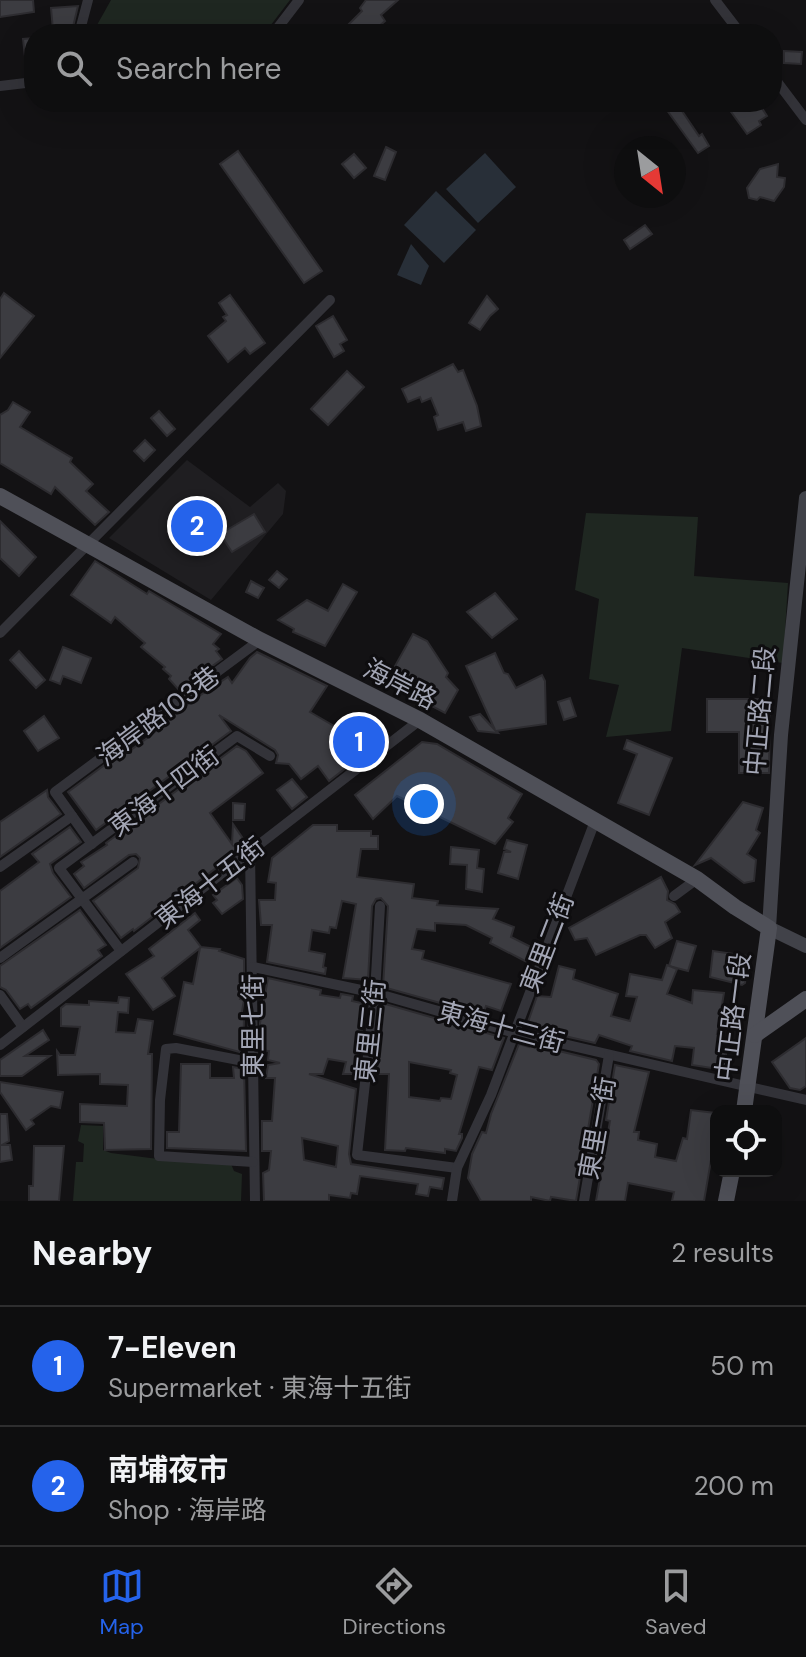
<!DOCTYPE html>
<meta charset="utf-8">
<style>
:root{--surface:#0e0e0f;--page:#1c1c1d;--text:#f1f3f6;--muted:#9b9c9e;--line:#2e2e2f;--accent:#2563eb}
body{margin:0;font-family:"DM Sans","Noto Sans TC",sans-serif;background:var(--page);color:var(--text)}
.controls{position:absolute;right:24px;bottom:24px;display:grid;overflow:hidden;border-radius:16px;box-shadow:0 8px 32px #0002}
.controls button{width:72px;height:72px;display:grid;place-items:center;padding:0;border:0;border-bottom:2px solid var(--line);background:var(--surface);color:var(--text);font:40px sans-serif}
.compass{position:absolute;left:614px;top:136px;width:72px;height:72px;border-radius:50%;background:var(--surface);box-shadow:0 8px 32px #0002;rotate:150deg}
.you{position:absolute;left:424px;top:804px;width:28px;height:28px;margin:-20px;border:6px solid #fff;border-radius:50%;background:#1a73e8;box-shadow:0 0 0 12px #1a73e833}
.badge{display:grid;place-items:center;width:52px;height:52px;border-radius:50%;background:var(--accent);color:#fff;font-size:26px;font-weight:700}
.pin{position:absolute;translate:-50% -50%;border:4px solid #fff;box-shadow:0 2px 8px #0006}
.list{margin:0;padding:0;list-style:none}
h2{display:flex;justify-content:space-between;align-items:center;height:104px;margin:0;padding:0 32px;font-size:34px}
h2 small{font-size:26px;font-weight:400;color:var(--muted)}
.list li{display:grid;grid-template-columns:52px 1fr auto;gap:24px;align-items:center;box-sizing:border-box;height:120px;padding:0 32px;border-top:2px solid var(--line)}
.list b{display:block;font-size:30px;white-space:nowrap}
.list p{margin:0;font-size:26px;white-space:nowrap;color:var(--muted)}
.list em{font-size:26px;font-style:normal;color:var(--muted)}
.icon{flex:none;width:44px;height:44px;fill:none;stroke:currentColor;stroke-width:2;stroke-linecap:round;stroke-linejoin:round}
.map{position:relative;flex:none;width:806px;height:1201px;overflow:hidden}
.search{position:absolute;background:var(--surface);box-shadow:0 8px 32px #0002;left:24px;right:24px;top:24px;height:88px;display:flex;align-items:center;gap:20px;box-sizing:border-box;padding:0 28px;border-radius:32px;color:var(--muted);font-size:30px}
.sheet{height:344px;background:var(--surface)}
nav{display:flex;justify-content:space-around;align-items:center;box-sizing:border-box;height:112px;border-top:2px solid var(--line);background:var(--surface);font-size:22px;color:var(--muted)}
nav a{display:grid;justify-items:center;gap:4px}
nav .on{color:var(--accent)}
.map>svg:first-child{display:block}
.built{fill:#1f1e21}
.green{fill:#1f2721}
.water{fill:#282f38}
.building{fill:#3c3c41;stroke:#2d2c30;stroke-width:2;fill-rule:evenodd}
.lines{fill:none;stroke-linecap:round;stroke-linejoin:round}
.street{stroke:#333339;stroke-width:10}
.secondary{stroke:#414249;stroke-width:14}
.primary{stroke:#4f5058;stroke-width:16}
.labels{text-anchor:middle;stroke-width:6;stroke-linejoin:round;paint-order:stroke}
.street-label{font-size:26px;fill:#a3a6b5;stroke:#0e0d0f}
</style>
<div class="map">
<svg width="806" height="1201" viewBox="0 0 806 1201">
<rect width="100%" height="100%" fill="#131214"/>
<polygon class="built" points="187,460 250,507 278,483 286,491 283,514 211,600 109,538"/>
<g class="green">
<polygon points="111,0 290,0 264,34 92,34"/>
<polygon points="586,513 698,517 694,576 788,583 783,663 682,648 671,731 606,737 619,685 589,679 599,599 575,590"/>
<polygon points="81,1125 103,1126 103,1150 111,1153 166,1160 231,1164 234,1171 242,1174 241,1201 73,1201 76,1162 83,1162 84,1144 78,1141"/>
</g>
<g class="water">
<polygon points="485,153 516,187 478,223 446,189"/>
<polygon points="436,191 476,230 444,263 404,225"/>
<polygon points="411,244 429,266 421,285 397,275"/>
</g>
<g class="building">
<polygon points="0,0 33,0 34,12 0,17"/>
<polygon points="366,0 398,0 381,15 385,21 370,34 339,34 362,11 360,8"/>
<polygon points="78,6 73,27 53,30 51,8"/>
<polygon points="34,38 34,74 27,75 23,39"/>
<polygon points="784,51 802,52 801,64 784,63"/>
<polygon points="661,102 676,102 699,136 702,134 709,146 698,153"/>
<polygon points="740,102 758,102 767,116 759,121 761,125 747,134 729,109"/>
<polygon points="386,147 396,152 385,180 374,176"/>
<polygon points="238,151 322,271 304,283 220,164"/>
<polygon points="354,154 366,168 354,178 342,164"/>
<polygon points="778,164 777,177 785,178 784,187 774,201 760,197 757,200 749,198 747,188 760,169"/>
<polygon points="645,225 652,234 630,249 624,240"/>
<polygon points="4,293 34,316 0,358 0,299"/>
<polygon points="230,295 265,343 250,354 245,348 228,362 208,336 226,321 223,317 227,315 219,303"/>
<polygon points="487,296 498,309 490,316 480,330 469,323"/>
<polygon points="333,316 347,340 340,344 344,351 334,357 316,326"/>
<polygon points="453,364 458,372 463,370 477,406 481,426 466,431 463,422 438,430 434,417 438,415 431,398 422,402 420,397 408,402 402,389"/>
<polygon points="347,371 364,387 328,425 311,409"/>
<polygon points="13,402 30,412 20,427 72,458 70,462 93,484 86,491 109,512 95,525 55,487 51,494 0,463 0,415 8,410"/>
<polygon points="159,411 175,429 167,436 151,418"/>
<polygon points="145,440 155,450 144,461 134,451"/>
<polygon points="254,514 265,532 232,552 220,534"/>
<polygon points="0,521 36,557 19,576 0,558"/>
<polygon points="95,561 147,594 149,591 221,634 213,644 219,649 216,651 222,659 179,690 169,679 171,676 163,669 165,667 141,647 145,643 115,617 111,623 71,595"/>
<polygon points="277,571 287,579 279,588 269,580"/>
<polygon points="251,581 264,588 258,598 246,592"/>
<polygon points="343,584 357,592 325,646 293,632 294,629 278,620 307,600 328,611"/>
<polygon points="495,593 517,619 492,638 467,612"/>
<polygon points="413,634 427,641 448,673 446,677 458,690 445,713 386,682"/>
<polygon points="63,647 91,658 81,683 63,676 60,684 50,680"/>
<polygon points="19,651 45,680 36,688 10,660"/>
<polygon points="257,652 327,686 310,712 348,734 363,723 378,743 329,781 318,766 301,779 289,764 276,763 278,755 275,750 219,715 231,731 96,830 68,792 126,749 128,752 150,736 190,702 228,677 232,683 250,658"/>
<polygon points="495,653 504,673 508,674 516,688 542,675 545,681 546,724 496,731 498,733 478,731 470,717 480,714 495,730 466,666"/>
<polygon points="570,698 576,716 564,720 558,702"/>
<polygon points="707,699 770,699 769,773 739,773 739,732 707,732"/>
<polygon points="44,716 59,738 38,751 24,731"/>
<polygon points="627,740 672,758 649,815 618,803 637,754 624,749"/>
<polygon points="422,742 437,744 522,794 508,818 513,822 495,844 397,796 373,819 355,795"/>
<polygon points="237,746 246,751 263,773 210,813 232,844 233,824 244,840 234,846 238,851 134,931 133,929 121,938 93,901 138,868 140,858 136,854 129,855 84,888 74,874 84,866 81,862 107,845 106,843"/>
<polygon points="292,779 307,797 292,809 277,790"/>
<polygon points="47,790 48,797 61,814 0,857 0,822"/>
<polygon points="743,802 763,808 756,830 760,833 747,854 756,860 754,881 744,883 711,858 695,865"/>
<polygon points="233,803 245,804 244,820 233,820"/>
<polygon points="313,825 337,825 337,831 371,831 371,836 378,836 378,849 361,849 357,877 414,884 412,898 438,901 437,905 498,909 493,919 514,927 511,937 533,948 527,962 490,943 492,938 466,925 435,923 435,931 417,929 412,949 424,951 422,959 511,984 501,1011 486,1006 483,1015 383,987 388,906 381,898 376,899 372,906 368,980 343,978 356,904 342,901 336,928 330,927 329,933 312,930 309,951 325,954 323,967 326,968 325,974 267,962 272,925 261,925 259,900 275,900 276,883 268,882 272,858"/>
<polygon points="70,827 81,842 50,864 53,873 71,897 0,948 0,891 39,862 32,854"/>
<polygon points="507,840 527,845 518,879 498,873 504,852 511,852 504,849"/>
<polygon points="451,847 479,850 477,868 484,869 482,892 466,889 467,865 450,864"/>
<polygon points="661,877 668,891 667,900 675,904 680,912 665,922 672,938 655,948 646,935 640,935 596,955 587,938 575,940 569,928"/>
<polygon points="237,878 242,885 243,899 222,914 213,903 217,900 213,895"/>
<polygon points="80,910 106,945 98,950 102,956 31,1008 28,1004 20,1009 6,990 0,987 0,966"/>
<polygon points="195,913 200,920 188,930 201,947 220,949 219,951 244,959 244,986 240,999 244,1000 241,1017 244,1018 243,1053 174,1034 184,982 193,984 200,948 162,978 175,996 153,1010 126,974 154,956 149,949"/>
<polygon points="677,941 696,946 688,971 669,966"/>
<polygon points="713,951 748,956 745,983 742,985 710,977"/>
<polygon points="667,965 677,969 667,994 692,1003 693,990 724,993 717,1034 723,1035 721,1052 726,1053 725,1070 692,1065 694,1048 675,1046 672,1061 630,1051 632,1046 599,1035 595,1043 534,1029 536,1023 528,1022 537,996 551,997 559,966 575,970 573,979 618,994 611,1016 630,1021 637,997 626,996 630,974 662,980"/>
<path d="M268 978 321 990 320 995 340 998 341 994 353 996 352 1001 366 1004 355 1074H343L346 1062 328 1059 323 1074H309L356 1089 349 1154 351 1164 444 1178 442 1189 430 1187 428 1196 416 1194 418 1184 360 1176 357 1194 351 1193 350 1198 329 1195V1201H264L263 1173 269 1170 271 1151H262V1121H272L275 1078H266L268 1065 280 1063 268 1060 269 1051 261 1050 260 1023ZM302 1138 338 1146 336 1167 304 1160Z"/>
<polygon points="119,997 129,998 128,1013 118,1012 116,1032 135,1033 138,1019 153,1021 148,1054 152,1054 151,1149 105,1150 104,1123 80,1122 80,1104 127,1106 128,1085 100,1084 100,1074 58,1075 57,1051 60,1055 75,1055 80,1027 61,1026 61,1008 66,1004 89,1005 89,1001 118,1003"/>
<path d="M382 1003 504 1038 492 1070 479 1067 459 1134H462V1138L456 1151 445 1149V1153L406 1148 405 1151 385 1150 389 1074H377ZM409 1062 451 1070 450 1073 457 1075 451 1099 441 1098 440 1101 409 1097Z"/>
<polygon points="43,1030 49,1040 25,1056 50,1056 22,1076 0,1076 0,1060"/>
<polygon points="806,1038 806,1086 800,1090 790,1088 772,1062"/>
<polygon points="519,1044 529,1047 530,1044 596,1060 599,1064 576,1201 551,1197 550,1201 531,1197 531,1201 481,1201 468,1178 472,1154 482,1132 486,1133 491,1114"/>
<polygon points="181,1064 210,1064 210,1078 234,1078 233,1067 244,1069 246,1151 167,1148 167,1132 179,1132"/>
<polygon points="615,1065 649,1072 634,1132 639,1132 638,1140 657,1144 655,1157 676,1161 683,1138 687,1139 691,1110 715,1113 714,1143 704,1201 672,1201 674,1192 628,1183 625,1201 596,1201 610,1121 606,1120"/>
<polygon points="0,1082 63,1092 60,1108 51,1106 31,1120 34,1124 26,1130 0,1092"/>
<polygon points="0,1114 7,1114 9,1141 2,1145 10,1145 12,1160 0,1162"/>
<polygon points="34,1146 64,1146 59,1201 29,1201 29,1186 33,1186"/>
</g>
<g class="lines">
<g class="street">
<polyline points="715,0 741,34"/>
<polyline points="79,34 88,0"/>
<polyline points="273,34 299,0"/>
<polyline points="772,75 806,120"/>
<polyline points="0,86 34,82"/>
<polyline points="0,633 330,300"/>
<polyline points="92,844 55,792 260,640"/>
<polyline points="250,852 255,1201"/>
<polyline points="0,867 72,816"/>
<polyline points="674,896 697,879"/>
<polyline points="380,906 375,993 357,1155 457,1168"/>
<polyline points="121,951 59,868 237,736 270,756"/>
<polyline points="0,958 133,862"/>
<polyline points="253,967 375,993 512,1032 806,1100"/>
<polyline points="0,995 23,1027"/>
<polyline points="0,1045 420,720"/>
<polyline points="253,1162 159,1156 160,1100 166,1049 176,1048 254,1063"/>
<polyline points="452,1201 457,1168 491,1095 595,821"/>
<polyline points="584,1201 609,1055"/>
</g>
<polyline class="secondary" points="806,498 781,735 769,928 806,946"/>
<g class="primary">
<polyline points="0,496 260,640 420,720 697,879 735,907 769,928 744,1111"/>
<polyline points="755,1035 806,999"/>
<polyline points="726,1201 732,1171"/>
</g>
</g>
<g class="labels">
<g class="street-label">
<text transform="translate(400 684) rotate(27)" y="9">海岸路</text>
<text transform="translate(760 711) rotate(-85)" y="9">中正路二段</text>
<text transform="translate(158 716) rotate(-37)" y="9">海岸路103巷</text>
<text transform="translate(164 791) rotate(-37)" y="9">東海十四街</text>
<text transform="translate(210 883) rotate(-38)" y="9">東海十五街</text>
<text transform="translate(547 943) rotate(-69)" y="9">東里二街</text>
<text transform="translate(733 1017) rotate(-83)" y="9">中正路一段</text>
<text transform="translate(253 1026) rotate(-90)" y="9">東里七街</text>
<text transform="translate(501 1027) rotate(15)" y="9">東海十三街</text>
<text transform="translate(370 1031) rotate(-84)" y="9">東里三街</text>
<text transform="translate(597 1128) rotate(-80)" y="9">東里一街</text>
</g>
</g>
</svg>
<div class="controls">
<button><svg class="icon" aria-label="locate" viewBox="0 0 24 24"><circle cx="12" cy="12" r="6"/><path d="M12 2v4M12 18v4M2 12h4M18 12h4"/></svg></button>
</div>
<svg class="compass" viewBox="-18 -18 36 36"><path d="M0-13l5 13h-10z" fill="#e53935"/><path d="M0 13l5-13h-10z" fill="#9b9c9e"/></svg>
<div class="you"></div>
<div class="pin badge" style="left:359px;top:742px">1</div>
<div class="pin badge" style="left:197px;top:526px">2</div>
<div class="search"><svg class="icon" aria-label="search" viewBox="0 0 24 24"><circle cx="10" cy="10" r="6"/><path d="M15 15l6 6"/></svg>Search here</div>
</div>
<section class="sheet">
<h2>Nearby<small>2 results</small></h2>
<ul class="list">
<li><span class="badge">1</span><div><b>7-Eleven</b><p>Supermarket · 東海十五街</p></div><em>50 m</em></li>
<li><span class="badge">2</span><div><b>南埔夜市</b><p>Shop · 海岸路</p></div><em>200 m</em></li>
</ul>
</section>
<nav>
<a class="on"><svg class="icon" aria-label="map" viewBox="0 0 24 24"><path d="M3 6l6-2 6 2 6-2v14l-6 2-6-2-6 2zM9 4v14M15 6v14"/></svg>Map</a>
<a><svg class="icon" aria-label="directions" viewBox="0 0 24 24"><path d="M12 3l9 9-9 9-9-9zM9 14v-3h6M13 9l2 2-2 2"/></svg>Directions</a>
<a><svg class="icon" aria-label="saved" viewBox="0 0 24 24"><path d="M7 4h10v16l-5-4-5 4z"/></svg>Saved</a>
</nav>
